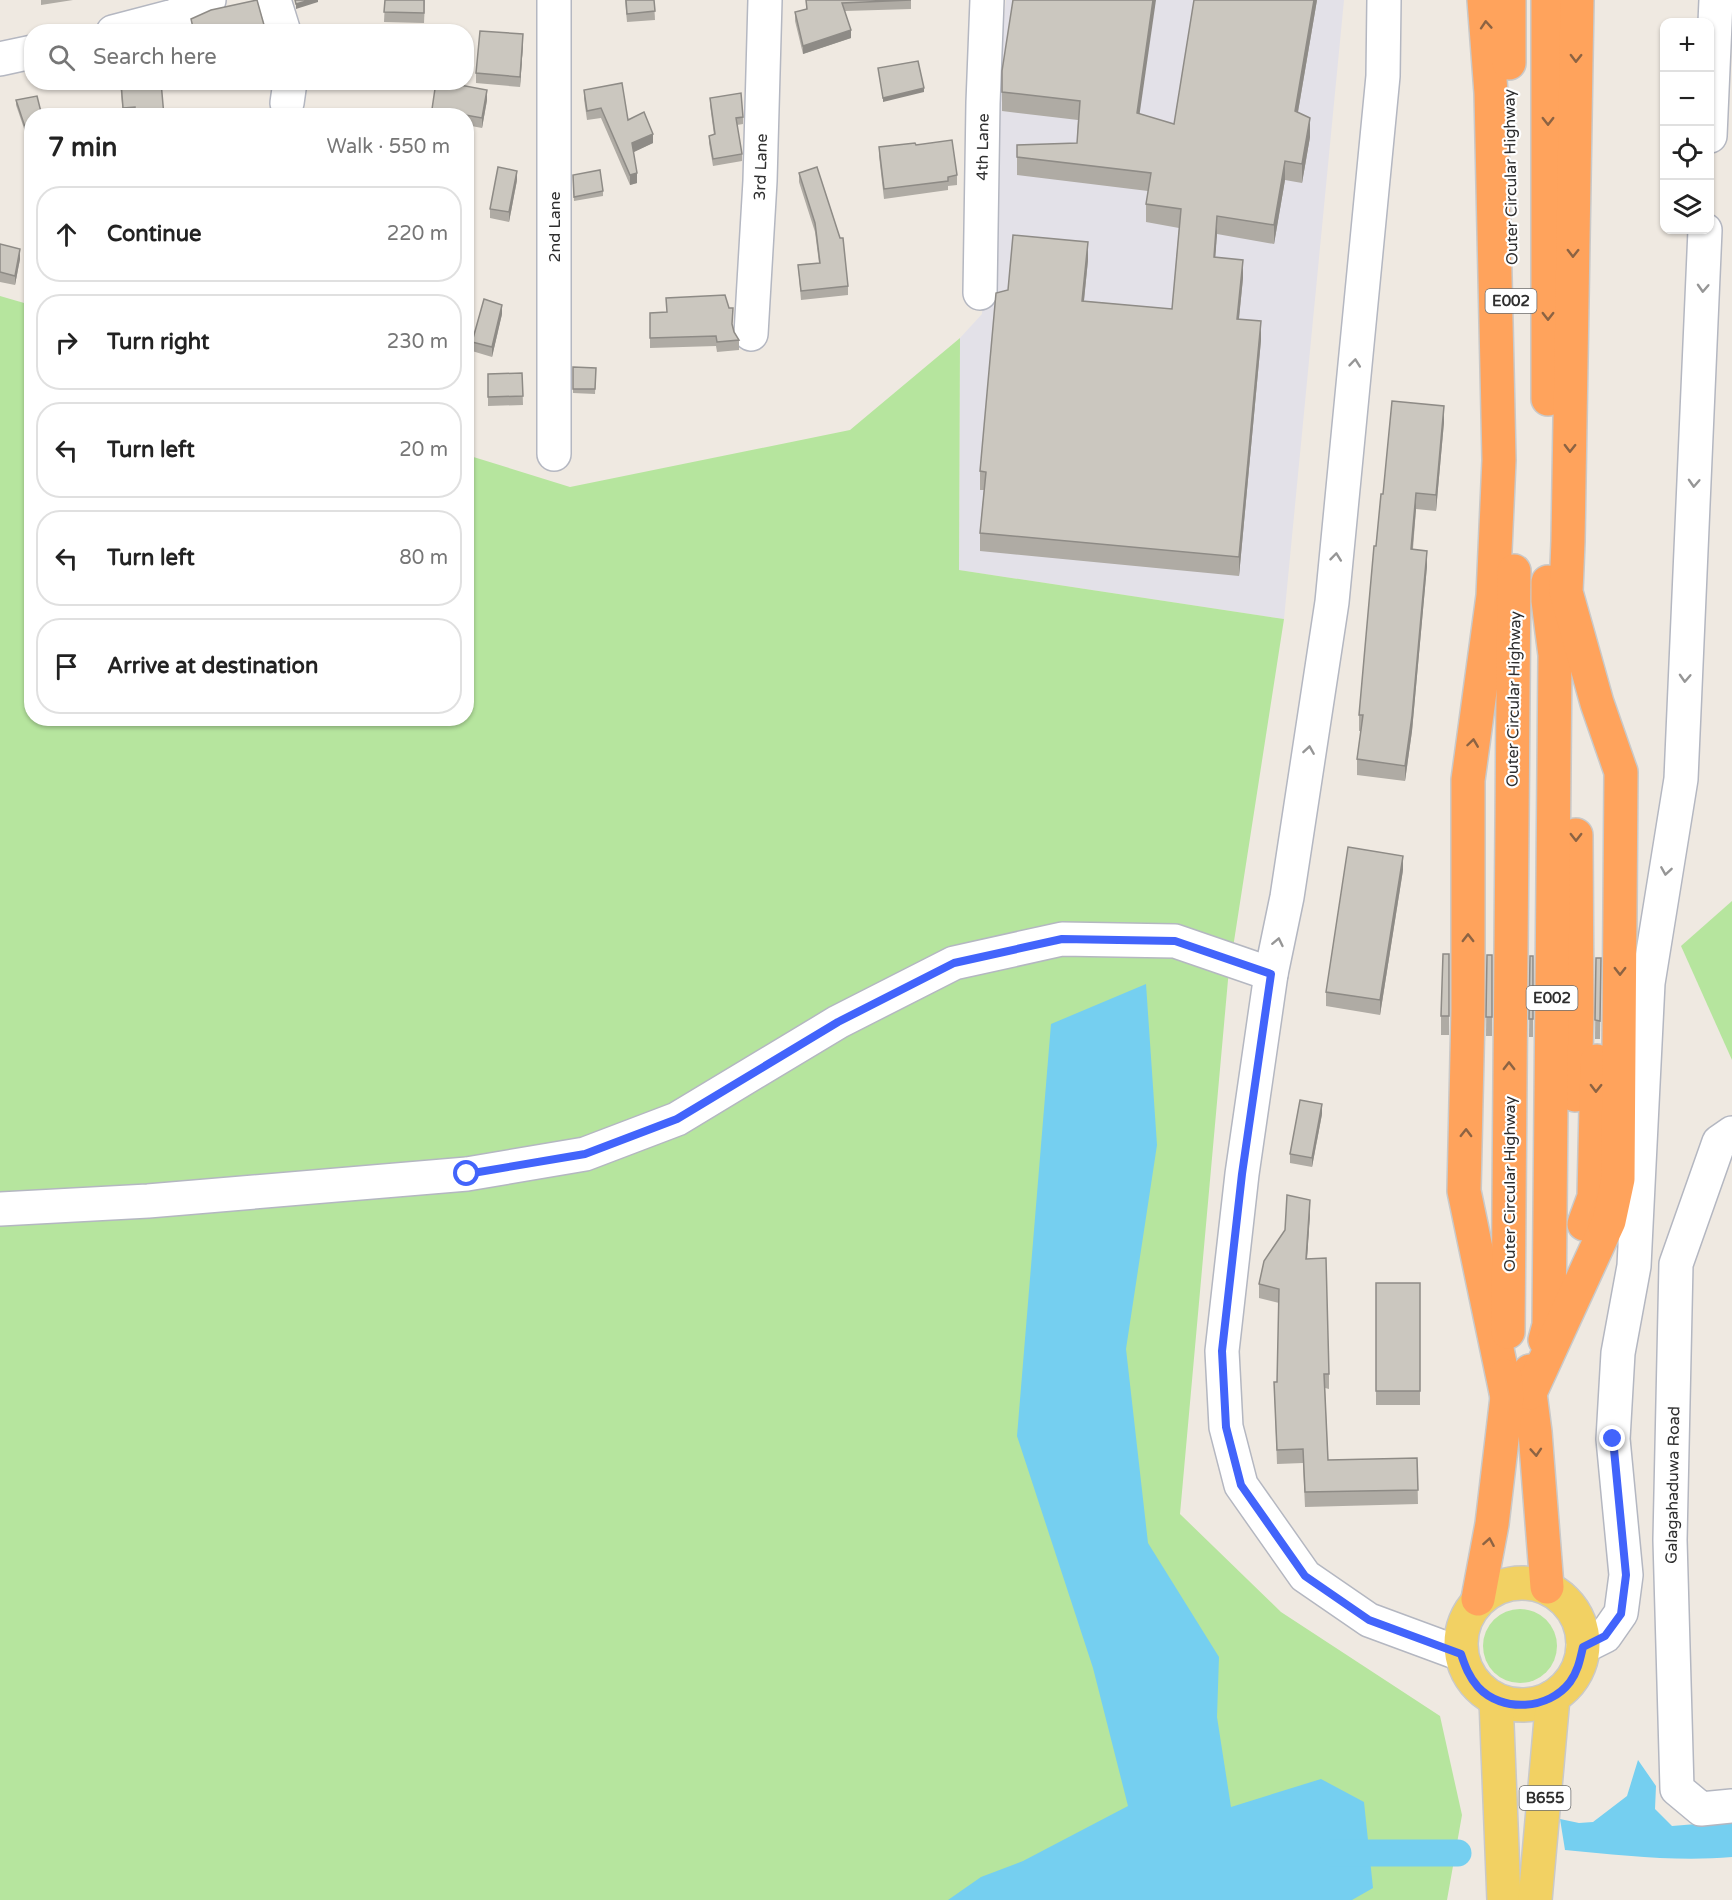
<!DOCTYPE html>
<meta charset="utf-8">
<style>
:root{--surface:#fff;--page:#f6f6f6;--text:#222;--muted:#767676;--line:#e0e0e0}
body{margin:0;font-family:"Varela Round",sans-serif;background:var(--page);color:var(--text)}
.controls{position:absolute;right:18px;top:18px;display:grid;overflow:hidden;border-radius:12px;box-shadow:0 2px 4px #0004}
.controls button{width:54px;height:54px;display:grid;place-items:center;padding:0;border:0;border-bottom:2px solid var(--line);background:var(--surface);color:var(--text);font:30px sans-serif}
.stop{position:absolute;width:18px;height:18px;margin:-14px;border:4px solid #4264fb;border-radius:50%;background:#fff}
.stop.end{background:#4264fb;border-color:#fff;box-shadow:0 2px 6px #0008}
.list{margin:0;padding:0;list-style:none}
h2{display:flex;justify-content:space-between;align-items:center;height:78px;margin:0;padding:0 24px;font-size:26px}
h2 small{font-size:20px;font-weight:400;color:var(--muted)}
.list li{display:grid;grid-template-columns:39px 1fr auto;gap:18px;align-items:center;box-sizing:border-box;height:96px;margin:0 12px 12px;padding:0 12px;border:2px solid var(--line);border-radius:24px}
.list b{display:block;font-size:22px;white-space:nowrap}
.list em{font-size:20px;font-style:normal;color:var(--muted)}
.icon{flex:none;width:33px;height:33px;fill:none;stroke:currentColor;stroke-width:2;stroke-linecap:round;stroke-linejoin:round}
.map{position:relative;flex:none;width:1732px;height:1900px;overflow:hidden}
.search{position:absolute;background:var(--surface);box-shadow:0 2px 4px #0004;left:24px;top:24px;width:450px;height:66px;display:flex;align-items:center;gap:15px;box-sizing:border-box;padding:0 21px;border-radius:24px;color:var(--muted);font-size:22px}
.panel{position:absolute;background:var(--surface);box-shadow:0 2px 4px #0004;left:24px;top:108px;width:450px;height:618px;border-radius:24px}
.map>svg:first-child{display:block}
.industrial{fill:#e3e1e8}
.green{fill:#b6e59e}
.water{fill:#75cff0}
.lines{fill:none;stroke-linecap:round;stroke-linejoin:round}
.canal{stroke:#75cff0;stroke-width:27}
.minor-casing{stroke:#b4b7c1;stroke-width:36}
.major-casing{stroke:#c9c9c9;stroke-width:36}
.highway-casing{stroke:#c9c9c9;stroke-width:36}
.minor{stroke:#fff;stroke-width:33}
.major{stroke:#f2d163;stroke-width:33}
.highway{stroke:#ffa35c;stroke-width:33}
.wall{fill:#afaba4}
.shaded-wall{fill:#8e8b86}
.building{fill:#cbc7bf;stroke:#8e8b86;stroke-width:1.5}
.oneway{stroke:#8c6343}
.oneway2{stroke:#969696}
.route{stroke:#4264fb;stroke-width:8}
.labels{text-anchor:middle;stroke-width:4.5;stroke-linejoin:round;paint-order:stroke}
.shield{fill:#fff;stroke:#6d6d6d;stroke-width:1.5}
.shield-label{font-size:15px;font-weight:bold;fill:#2e2e2e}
.street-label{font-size:16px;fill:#2e2e2e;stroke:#fff}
</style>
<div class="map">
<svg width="1732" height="1900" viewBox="0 0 1732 1900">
<rect width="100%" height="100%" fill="#efe9e1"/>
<polygon class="industrial" points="1006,0 1344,0 1284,619 959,570 960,338 982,314 998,70"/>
<g class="green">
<polygon points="0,296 31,305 32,718 466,718 467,455 570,487 850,430 960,338 959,570 1284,619 1228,980 1180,1514 1281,1612 1440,1716 1462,1815 1447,1900 0,1900"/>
<polygon points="1732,901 1732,1060 1681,946"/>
<circle cx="1520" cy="1646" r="37"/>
</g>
<g class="water">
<polygon points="1146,984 1157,1145 1126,1349 1148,1543 1219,1657 1217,1717 1231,1807 1321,1779 1364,1802 1373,1888 1352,1900 948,1900 981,1877 1023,1861 1128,1806 1093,1668 1017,1436 1051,1024"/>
<path d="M1638 1760 1656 1786 1655 1809 1672 1826 1732 1821V1857C1677 1862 1620 1855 1565 1850L1560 1819 1579 1823 1593 1822 1627 1796Z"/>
</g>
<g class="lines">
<polyline class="canal" points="1333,1853 1458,1853"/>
<defs>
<g id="minor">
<polyline points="274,0 284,32"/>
<polyline points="1384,0 1383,76 1332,602 1287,897 1271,974 1242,1174 1222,1351 1226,1427 1241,1485 1305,1576 1369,1620 1461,1654"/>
<polyline points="113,32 174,16 209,0"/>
<polyline points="0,59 32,52"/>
<polyline points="287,103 290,82"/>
<polyline points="1710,136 1716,0"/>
<polyline points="980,293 983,103 987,0"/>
<polyline points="751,334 760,181 765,0"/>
<polyline points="554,454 554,0"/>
<polyline points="1732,1133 1719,1142 1676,1264 1670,1540 1677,1789 1701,1809 1732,1806"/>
<polyline points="0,1209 148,1201 467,1174 585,1154 677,1119 838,1022 954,963 1062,939 1175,941 1271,974"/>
<polyline points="1583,1647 1605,1636 1621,1613 1626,1575 1613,1439 1618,1353 1634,1266 1648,983 1681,779 1705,230"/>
</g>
<g id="major">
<circle cx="1522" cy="1644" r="61"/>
<polyline points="1496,1700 1504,1900"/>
<polyline points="1535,1900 1553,1697"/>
</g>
<g id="highway">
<polyline points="1484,0 1491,93 1499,460 1493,596 1468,780 1468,1011 1464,1191 1507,1397"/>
<polyline points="1509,0 1509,63"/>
<polyline points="1548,0 1548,399"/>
<polyline points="1575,1095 1577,1012 1576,835"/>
<polyline points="1584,1224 1594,1197 1597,1061"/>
<polyline points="1508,1332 1514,571"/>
<polyline points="1545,1340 1549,1325 1555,655 1548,601 1548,582"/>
<polyline points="1530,1371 1530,1393 1535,1432 1547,1587"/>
<polyline points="1530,1393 1609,1221 1618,1179 1621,772 1597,703 1566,592 1568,541 1577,0"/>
<polyline points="1478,1599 1492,1524 1507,1397 1505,1376"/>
</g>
</defs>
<use href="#minor" class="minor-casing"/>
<use href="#major" class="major-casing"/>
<use href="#highway" class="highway-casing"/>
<use href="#minor" class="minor"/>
<use href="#major" class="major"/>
<use href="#highway" class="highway"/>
</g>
<g class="wall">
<polygon points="41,0 73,0 41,5"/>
<polygon points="385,0 425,0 424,23 384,22"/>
<polygon points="625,0 654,0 655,20 627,22"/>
<polygon points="806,0 911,0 911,9 845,11 851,38 803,54 795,21 795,12 806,9"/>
<polygon points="1013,0 1139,114 1174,124 1317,0 1298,112 1310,137 1302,183 1285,180 1274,244 1217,234 1215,257 1243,278 1239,319 1261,340 1239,576 980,551 980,533 984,490 980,490 980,471 1008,290 1088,260 1084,301 1172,309 1179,228 1146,222 1146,204 1148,191 1017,175 1017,145 1077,143 1078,120 1002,111 1002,92"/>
<polygon points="523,44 520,87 476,83 476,73"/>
<polygon points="120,82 161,82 164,116 123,116"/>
<polygon points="584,90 628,120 653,143 633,152 637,183 630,185 601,118 587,120 584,99"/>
<polygon points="710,98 743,117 743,124 737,125 742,154 742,161 713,166 709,143 709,136 714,135 710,105"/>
<polygon points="16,100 32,116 32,152 16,105"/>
<polygon points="487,100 482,128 466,125 466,116 431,116"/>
<polygon points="916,145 957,175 957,185 948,186 948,190 884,199 879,156 879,147"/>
<polygon points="799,173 848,286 848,295 801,300 798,265 819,263 815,232 799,182"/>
<polygon points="573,175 603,191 603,196 574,201"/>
<polygon points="517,180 509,222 490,218 490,209"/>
<polygon points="0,244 20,259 15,285 0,282"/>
<polygon points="650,313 733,326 734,332 739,340 739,350 717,352 716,346 650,348"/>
<polygon points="502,314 492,357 472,351 472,342"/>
<polygon points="573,367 596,368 595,394 573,393"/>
<polygon points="522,373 523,405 488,406 488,374"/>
<polygon points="1444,422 1436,511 1416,509 1413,549 1427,566 1412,731 1405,781 1357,775 1357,759 1361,731 1359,731 1359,715 1376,546 1383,494"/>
<polygon points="1403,870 1380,1015 1326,1006 1326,992"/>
<polygon points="1449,954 1449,1035 1441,1035 1441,1016"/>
<polygon points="1487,955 1492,955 1492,1036 1486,1036"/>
<polygon points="1530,956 1533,956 1533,1037 1529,1037"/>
<polygon points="1596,958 1601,958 1600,1039 1595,1039"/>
<polygon points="1322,1114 1312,1167 1290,1163 1290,1154"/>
<polygon points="1310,1214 1307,1259 1329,1374 1329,1389 1325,1388 1328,1460 1417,1458 1418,1504 1305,1507 1303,1463 1277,1464 1274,1382 1277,1382 1279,1303 1259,1298 1259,1284"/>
<rect x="1376" y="1283" width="44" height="122"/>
</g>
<g class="shaded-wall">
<polygon points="310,0 318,0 318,2 296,9 296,4"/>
<polygon points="1153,0 1156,0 1137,132 1137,113"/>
<polygon points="1314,0 1317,0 1295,129 1295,111"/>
<polygon points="851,30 851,38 803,54 803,46"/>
<polygon points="523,34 523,44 520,87 520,77"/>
<polygon points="924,88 924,92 883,102 883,98"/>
<polygon points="487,90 487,100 482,128 482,118"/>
<polygon points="1310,118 1310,137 1302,183 1302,164"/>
<polygon points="653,134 653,143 632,153 632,143"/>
<polygon points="1285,161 1285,180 1274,244 1274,225"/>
<polygon points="517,171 517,180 509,222 509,212"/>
<polygon points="637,173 637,183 630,185 630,175"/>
<polygon points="1217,216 1217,234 1214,276 1214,257"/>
<polygon points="1088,242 1088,260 1082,319 1082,301"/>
<polygon points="20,249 20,259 15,285 15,276"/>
<polygon points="1243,260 1243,278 1237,337 1237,319"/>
<polygon points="502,305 502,314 492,357 492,347"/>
<polygon points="1261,321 1261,340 1239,576 1239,557"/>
<polygon points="1444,406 1444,422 1436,511 1436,495"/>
<polygon points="1416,493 1416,509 1411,565 1411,549"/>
<polygon points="1427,551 1427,566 1412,731 1405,781 1405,766"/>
<polygon points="1403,856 1403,870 1380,1015 1380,1000"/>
<polygon points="1322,1104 1322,1114 1312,1167 1312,1158"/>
<polygon points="1310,1200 1310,1214 1306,1273 1306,1259"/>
</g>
<g class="building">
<polygon points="257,0 266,32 194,32 191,19 211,10"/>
<polygon points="295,0 310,0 296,4"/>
<polygon points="385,0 424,0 424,13 384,12"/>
<polygon points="626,0 654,0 655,11 627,14"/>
<polygon points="806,0 911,0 842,3 851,30 803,46 795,12 807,9"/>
<polygon points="1013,0 1153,0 1137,113 1174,124 1194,0 1314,0 1295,111 1310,118 1302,164 1285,161 1274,225 1217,216 1214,257 1243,260 1237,319 1261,321 1239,557 980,533 986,472 980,471 996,293 1008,290 1013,235 1088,242 1082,301 1172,309 1181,209 1146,204 1151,173 1017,157 1017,145 1077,143 1080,101 1002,92 1002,71"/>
<polygon points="480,31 523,34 520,77 476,73"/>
<polygon points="918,61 924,88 883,98 878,68"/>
<polygon points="121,82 161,82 164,116 135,116 135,107 123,108"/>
<polygon points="436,82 444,82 487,90 482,118 448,112 448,116 431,116"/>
<polygon points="622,83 628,120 644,112 653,134 632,143 637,173 630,175 601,108 587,111 584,90"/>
<polygon points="741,93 743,117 736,118 742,154 713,159 709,136 715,134 710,98"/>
<polygon points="37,96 42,116 32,116 32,148 16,100"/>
<polygon points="952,140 957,175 948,177 948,181 884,189 879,147 915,143 916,145"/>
<polygon points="498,167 517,171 509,212 490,209"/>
<polygon points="817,167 840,238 843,238 848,286 801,291 798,265 820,263 815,223 799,173"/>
<polygon points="600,170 603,191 574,197 573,175"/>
<polygon points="0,244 20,249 15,276 0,272"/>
<polygon points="725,295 729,308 733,308 732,324 734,332 739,340 717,342 716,336 650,338 650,313 667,312 666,298"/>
<polygon points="484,299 502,305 492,347 472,342"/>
<polygon points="573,367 596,368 595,389 573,389"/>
<polygon points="522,373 523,396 488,397 488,374"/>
<polygon points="1392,401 1444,406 1436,495 1416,493 1411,549 1427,551 1412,716 1405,766 1357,759 1363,715 1359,715 1374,546 1376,546 1381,494 1383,494"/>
<polygon points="1348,847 1403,856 1380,1000 1326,992"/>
<polygon points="1443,954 1449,954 1449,1016 1441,1016"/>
<polygon points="1487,955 1492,955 1492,1017 1486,1017"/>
<polygon points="1530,956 1533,956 1533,1019 1529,1019"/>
<polygon points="1596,958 1601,958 1600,1021 1595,1020"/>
<polygon points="1300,1100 1322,1104 1312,1158 1290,1154"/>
<polygon points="1287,1195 1310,1200 1306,1259 1326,1258 1329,1374 1324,1374 1328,1460 1417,1458 1418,1490 1305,1492 1303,1449 1277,1450 1274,1382 1277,1382 1279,1289 1259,1284 1264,1261 1285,1230"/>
<rect x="1376" y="1283" width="44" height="108"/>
</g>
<defs><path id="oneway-chevron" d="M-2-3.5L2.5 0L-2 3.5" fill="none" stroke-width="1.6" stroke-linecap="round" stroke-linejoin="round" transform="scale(1.5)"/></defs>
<g class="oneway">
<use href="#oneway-chevron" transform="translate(1486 25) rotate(-94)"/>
<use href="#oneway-chevron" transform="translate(1576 58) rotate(91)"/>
<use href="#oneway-chevron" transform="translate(1548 121) rotate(90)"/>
<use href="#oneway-chevron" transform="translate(1573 253) rotate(91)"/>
<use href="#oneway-chevron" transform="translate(1548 316) rotate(90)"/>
<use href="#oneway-chevron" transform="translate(1570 448) rotate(91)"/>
<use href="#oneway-chevron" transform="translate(1473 743) rotate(-82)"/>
<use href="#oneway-chevron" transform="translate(1576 837) rotate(90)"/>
<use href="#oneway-chevron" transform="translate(1468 938) rotate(-90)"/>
<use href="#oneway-chevron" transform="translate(1620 971) rotate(90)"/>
<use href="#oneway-chevron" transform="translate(1509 1066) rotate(-90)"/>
<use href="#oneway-chevron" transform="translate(1596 1088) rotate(91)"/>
<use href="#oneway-chevron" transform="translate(1466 1133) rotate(-89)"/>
<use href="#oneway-chevron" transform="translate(1536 1452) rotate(86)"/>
<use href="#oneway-chevron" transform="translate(1489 1542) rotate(-80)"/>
</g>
<g class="oneway2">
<use href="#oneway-chevron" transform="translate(1703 288) rotate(93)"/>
<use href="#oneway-chevron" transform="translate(1355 363) rotate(-84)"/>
<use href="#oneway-chevron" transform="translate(1694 483) rotate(93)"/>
<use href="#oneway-chevron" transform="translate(1336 557) rotate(-84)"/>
<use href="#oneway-chevron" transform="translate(1685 678) rotate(93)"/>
<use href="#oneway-chevron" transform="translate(1309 750) rotate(-81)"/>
<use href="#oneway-chevron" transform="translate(1666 871) rotate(99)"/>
<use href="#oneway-chevron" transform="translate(1278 942) rotate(-78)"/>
</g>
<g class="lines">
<path class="route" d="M467 1174 585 1154 677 1119 838 1022 954 963 1062 939 1175 941 1271 974 1242 1174 1222 1351 1226 1427 1241 1485 1305 1576 1369 1620 1461 1654C1465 1666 1469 1677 1478 1687 1502 1713 1549 1710 1570 1682 1578 1671 1580 1660 1583 1647L1605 1636 1621 1614 1626 1575 1613 1439"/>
</g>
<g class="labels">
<g class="shield">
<rect x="1485.5" y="289" width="51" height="24" rx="4.5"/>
<rect x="1526.5" y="986" width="51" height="24" rx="4.5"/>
<rect x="1519.5" y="1786" width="51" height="24" rx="4.5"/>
</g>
<g class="shield-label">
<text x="1511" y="306">E002</text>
<text x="1552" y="1003">E002</text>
<text x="1545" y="1803">B655</text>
</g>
<g class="street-label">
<text transform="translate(982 147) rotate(-89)" y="6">4th Lane</text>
<text transform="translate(760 167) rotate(-88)" y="6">3rd Lane</text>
<text transform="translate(1510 177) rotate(-91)" y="6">Outer Circular Highway</text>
<text transform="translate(554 227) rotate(-90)" y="6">2nd Lane</text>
<text transform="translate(1513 699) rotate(-89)" y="6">Outer Circular Highway</text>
<text transform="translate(1509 1184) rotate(-90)" y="6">Outer Circular Highway</text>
<text transform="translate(1672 1485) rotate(-89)" y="6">Galagahaduwa Road</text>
</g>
</g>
</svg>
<div class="controls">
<button>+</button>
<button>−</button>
<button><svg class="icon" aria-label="locate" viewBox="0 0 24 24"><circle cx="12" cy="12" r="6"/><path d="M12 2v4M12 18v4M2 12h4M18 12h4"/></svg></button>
<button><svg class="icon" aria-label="layers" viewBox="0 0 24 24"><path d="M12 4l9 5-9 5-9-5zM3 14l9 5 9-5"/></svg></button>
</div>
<div class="stop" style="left:467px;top:1174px"></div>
<div class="stop end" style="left:1613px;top:1439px"></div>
<div class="search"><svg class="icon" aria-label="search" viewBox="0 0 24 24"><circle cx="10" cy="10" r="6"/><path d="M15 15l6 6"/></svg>Search here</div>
<section class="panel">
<h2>7 min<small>Walk · 550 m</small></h2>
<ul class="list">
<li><svg class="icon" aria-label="ahead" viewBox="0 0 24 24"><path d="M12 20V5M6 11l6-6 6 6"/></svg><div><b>Continue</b></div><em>220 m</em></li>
<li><svg class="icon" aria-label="right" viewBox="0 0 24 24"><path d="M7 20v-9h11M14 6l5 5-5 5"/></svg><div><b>Turn right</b></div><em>230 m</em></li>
<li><svg class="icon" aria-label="left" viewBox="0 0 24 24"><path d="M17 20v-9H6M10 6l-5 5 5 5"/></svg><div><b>Turn left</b></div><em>20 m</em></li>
<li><svg class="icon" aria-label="left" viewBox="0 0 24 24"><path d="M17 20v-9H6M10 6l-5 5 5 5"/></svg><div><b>Turn left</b></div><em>80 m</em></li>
<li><svg class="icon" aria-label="arrive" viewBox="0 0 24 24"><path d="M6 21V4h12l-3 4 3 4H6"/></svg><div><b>Arrive at destination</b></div></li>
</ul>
</section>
</div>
